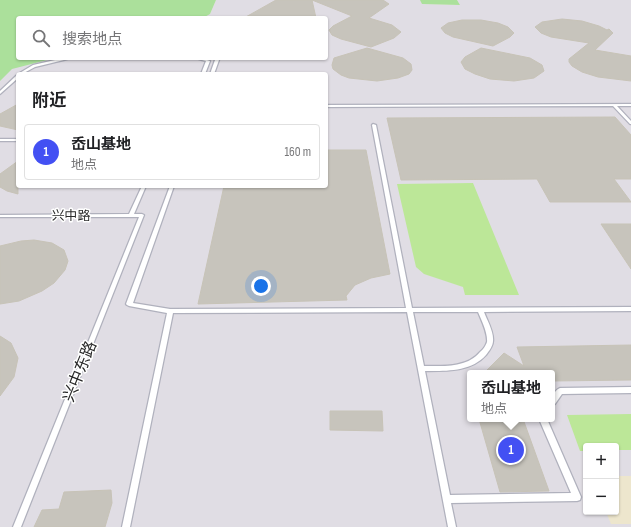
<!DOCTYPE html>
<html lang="zh">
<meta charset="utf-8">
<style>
:root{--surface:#fff;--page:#f6f6f6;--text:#202124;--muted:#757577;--line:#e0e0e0;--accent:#4350f3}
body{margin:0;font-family:"Sofia Sans Condensed","Noto Sans SC",sans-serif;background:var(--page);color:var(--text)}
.controls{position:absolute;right:12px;bottom:12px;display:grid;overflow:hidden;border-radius:4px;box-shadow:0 1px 3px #0004}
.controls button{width:36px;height:36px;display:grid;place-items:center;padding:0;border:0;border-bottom:1px solid var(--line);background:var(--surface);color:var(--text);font:20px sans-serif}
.you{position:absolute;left:261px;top:286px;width:14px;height:14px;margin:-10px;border:3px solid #fff;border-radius:50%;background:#1a73e8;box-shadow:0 0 0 6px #1a73e833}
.badge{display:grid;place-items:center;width:26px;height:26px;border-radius:50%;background:var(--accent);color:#fff;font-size:13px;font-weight:700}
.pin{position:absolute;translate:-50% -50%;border:2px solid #fff;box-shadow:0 1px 4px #0006}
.popup{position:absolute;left:467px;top:370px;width:88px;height:52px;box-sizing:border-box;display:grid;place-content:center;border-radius:4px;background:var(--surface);filter:drop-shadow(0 1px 3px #0005);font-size:13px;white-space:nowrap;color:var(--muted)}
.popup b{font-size:15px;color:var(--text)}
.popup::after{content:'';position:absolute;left:50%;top:100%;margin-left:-8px;border:8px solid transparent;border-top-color:var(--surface)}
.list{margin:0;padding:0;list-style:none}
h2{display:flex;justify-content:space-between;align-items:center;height:52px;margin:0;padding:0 16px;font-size:17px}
h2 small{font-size:13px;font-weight:400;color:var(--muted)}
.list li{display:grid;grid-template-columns:26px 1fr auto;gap:12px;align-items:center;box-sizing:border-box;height:56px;margin:0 8px 8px;padding:0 8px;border:1px solid var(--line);border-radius:4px}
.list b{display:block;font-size:15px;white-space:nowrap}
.list p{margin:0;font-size:13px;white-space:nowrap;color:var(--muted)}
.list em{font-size:13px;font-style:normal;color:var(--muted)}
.icon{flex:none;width:22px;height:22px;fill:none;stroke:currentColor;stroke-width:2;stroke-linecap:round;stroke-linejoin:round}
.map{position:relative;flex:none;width:631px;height:527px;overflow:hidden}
.search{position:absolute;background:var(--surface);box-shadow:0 1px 3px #0004;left:16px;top:16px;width:312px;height:44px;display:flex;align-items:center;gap:10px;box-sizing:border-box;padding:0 14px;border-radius:4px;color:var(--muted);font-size:15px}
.panel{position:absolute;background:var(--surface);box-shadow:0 1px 3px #0004;left:16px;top:72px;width:312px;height:116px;border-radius:4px}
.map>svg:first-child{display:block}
.industrial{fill:#e0dde4;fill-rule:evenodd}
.education{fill:#ede6cd}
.green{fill:#abe09b}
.pitch{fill:#bce798}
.building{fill:#c7c4bc;stroke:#c7c3b7}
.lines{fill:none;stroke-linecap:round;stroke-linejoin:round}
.lane-casing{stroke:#b0b1bd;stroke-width:2.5}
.lane{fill:#fff;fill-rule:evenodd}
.labels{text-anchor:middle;stroke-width:3;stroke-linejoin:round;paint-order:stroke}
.street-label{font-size:13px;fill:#2a2a2a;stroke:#fff}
.near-street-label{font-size:16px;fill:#2a2a2a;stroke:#fff}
</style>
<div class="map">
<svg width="631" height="527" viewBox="0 0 631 527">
<rect width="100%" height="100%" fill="#ece7dd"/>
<path class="industrial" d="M216 0H420L423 4 460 5 457 0H631V527H0V44L18 58H326V18H203L210 14ZM18 74H326V186H18ZM470 373H552V419H470ZM586 446H616V512H586Z"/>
<polygon class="education" points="616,476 631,476 631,524 611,524 606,512 616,512"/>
<g class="green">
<polygon points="0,0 216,0 210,14 203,18 18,18 18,58 55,58 12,69 0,81"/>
<polygon points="420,0 457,0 460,5 422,4"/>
</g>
<g class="pitch">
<polygon points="473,183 519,295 465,295 463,287 424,274 416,267 397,184"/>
<polygon points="631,414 631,450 616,450 616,446 586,446 586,451 580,451 567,415"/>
</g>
<g class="building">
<polygon points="276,0 383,0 389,4 369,18 392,25 401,32 394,38 371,47 341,39 332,35 329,30 333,26 352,16 312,0 316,18 244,18"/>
<polygon points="562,19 582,21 599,26 607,30 609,29 613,33 595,50 631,56 631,81 598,77 582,72 572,66 569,62 569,59 589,43 551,37 541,33 535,27 542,22"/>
<polygon points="462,20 481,20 498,23 508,27 514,33 510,37 493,46 453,37 445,33 441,28 448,23"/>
<polygon points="367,48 403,58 411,64 412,70 409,74 398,78 377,81 349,78 341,75 333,69 332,65 334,58"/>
<polygon points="481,48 530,58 542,65 544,71 534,78 514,81 490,79 475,74 465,69 461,62 465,57"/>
<polygon points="18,104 18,130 0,126 0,114"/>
<polygon points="615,117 631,135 631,179 614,179 631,202 550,202 537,179 401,180 387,118"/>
<polygon points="326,150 366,150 390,274 371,278 355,285 346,296 347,300 198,304 224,186 326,186"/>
<polygon points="18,161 18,194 7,191 0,187 0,174"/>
<polygon points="601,224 631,224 631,269"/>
<polygon points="34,240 52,243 64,250 68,261 65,270 54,283 42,291 19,301 0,304 0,246 21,241"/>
<polygon points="0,336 11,343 18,358 14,377 0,396"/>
<polygon points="631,345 631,380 552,381 552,373 484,373 504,353 524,366 517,347"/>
<polygon points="330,411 382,411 383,431 330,430"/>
<polygon points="479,419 523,419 549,491 500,492"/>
<polygon points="111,490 112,503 105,527 34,527 42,510 59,509 64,492"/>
</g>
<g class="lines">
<defs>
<g id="lane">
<polygon points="64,58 201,58 210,61 205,74 201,74 206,61 198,59 68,59 35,67 22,74 18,74 33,65"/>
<polygon points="212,58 216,58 219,60 214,74 210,74 215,60"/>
<polygon points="17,75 18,75 18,78 0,94 0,91"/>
<polygon points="631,104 631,106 617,106 631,121 631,124 630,124 613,106 326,107 326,105"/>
<path d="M373 124 376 125 412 308 631 307V311L484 312C487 320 494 332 493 341 493 346 489 351 486 355 471 372 446 371 425 371L450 495 571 493 539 419H547L581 497 580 500 577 501 451 503 456 527H448L407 312 173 313 130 527H122L167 313 129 306 127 305 126 304 170 186H174L133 303 170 309 406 308 372 125ZM413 312H478C481 319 488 333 487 342 486 345 483 350 480 352 467 368 443 366 424 366Z"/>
<rect x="0" y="139" width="18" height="2"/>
<polygon points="142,186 146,186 134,214 142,214 144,215 21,527 13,527 139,217 0,217 0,215 129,214"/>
<path d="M631 387V393L562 394 555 404 552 405C552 398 553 391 560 388Z"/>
</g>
</defs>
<use href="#lane" class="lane-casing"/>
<use href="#lane" class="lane"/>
</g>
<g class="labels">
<g class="street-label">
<text x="71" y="220">兴中路</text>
</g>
<g class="near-street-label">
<text transform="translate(79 371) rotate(-68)" y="6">兴中东路</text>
</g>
</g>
</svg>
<div class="controls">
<button>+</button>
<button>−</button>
</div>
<div class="you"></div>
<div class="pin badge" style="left:511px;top:450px">1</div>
<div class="popup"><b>岙山基地</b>地点</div>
<div class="search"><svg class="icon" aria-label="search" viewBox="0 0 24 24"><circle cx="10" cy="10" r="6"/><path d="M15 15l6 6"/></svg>搜索地点</div>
<section class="panel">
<h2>附近<small></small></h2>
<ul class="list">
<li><span class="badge">1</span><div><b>岙山基地</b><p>地点</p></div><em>160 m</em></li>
</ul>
</section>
</div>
